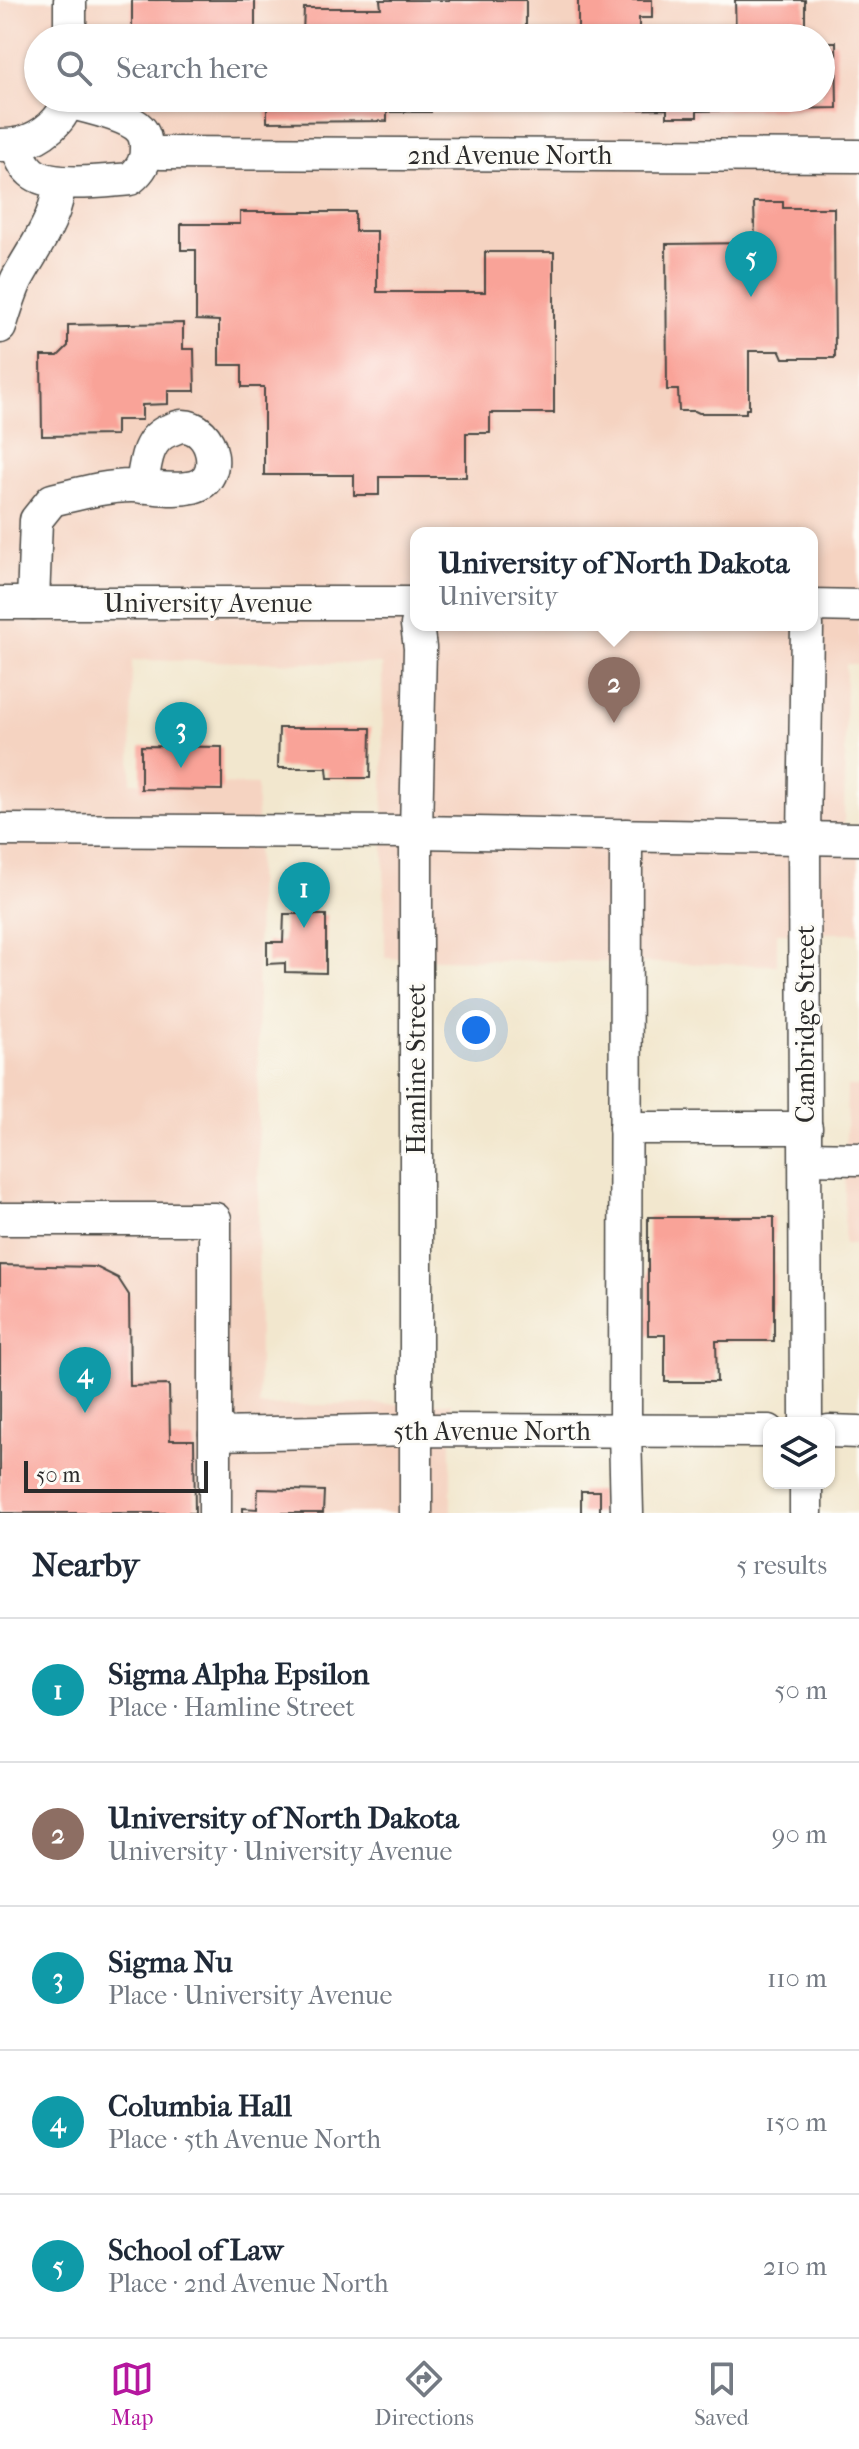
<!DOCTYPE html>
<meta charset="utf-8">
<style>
:root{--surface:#fff;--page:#f2f2f3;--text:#1f2937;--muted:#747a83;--line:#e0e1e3;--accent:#b5179e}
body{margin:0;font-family:"IM FELL French Canon",serif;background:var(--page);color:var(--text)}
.controls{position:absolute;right:24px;bottom:24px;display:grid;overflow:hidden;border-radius:16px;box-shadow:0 2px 6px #0004}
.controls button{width:72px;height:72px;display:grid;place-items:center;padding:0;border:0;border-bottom:2px solid var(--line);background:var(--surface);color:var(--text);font:40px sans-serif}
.scale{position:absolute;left:24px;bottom:20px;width:184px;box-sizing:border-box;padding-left:8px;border:4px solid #2b2b2b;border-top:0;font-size:22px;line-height:28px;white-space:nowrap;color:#2b2b2b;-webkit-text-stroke:6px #fdfcf7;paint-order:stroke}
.you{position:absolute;left:476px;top:1030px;width:28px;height:28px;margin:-20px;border:6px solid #fff;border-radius:50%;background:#1a73e8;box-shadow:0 0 0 12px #1a73e833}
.badge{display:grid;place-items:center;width:52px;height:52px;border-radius:50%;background:var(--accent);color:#fff;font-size:26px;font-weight:700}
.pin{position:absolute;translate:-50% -66px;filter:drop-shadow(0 2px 4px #0008)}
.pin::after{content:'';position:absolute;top:42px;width:28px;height:24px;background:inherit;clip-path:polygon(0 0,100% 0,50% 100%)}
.popup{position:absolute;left:410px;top:527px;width:408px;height:104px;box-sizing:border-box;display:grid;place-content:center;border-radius:16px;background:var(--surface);filter:drop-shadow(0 2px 6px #0005);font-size:26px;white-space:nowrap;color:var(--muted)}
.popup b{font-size:30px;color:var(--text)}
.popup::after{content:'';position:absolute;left:50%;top:100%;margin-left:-16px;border:16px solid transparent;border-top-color:var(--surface)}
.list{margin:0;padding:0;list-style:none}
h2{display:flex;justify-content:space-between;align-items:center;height:104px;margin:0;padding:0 32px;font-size:34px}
h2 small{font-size:26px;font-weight:400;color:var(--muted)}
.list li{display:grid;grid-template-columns:52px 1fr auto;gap:24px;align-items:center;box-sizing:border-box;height:144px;padding:0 32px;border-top:2px solid var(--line)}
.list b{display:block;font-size:30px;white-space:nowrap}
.list p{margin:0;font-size:26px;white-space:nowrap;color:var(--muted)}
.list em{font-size:26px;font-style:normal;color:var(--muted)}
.icon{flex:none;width:44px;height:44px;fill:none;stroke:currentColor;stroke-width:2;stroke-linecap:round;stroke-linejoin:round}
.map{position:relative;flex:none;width:859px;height:1513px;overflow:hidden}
.search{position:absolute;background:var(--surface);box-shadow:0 2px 6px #0004;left:24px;right:24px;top:24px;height:88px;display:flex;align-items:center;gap:20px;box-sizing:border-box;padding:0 28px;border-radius:44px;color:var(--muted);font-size:30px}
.sheet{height:824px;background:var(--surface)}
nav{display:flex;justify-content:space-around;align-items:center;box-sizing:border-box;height:112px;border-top:2px solid var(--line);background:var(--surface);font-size:22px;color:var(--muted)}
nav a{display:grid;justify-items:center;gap:4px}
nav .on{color:var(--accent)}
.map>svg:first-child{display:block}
.built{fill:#f5d3c1;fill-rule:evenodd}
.building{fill:#f9a398}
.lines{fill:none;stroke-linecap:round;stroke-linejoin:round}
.minor-casing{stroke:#494743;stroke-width:35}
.minor{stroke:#fff;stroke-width:32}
.labels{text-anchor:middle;stroke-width:6;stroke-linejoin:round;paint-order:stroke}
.street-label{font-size:26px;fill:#2b2b2b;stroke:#fdfcf7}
</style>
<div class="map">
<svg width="859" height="1513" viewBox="0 0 859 1513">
<rect width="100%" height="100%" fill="#fdfcf7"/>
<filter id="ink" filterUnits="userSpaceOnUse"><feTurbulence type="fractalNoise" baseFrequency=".0125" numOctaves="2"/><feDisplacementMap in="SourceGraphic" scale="16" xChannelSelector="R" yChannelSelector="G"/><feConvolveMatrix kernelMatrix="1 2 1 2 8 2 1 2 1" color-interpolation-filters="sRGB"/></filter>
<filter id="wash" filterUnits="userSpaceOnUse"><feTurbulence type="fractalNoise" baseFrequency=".006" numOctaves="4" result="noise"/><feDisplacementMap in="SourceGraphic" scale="32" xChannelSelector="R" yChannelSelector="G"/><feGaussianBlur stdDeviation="1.8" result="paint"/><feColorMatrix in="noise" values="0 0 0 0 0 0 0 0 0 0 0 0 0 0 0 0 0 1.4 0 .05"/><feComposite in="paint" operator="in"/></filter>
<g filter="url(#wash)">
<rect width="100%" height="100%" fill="#f2e7ce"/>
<g class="built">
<path d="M0 0H859V664H846L844 828 859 829V933H777V965L385 958 382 664 132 660 131 782 257 785 259 1406 451 1403V1513H0ZM38 38H821V98H38ZM416 533H812V625H416Z"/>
<polygon points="847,1086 859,1086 859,1244 844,1244"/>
</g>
<g id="blocks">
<g class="building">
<rect x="132" y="0" width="123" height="38"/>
<polygon points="380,0 526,0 526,29 503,29 502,38 267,38 267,34 303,34 304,8 381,8"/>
<polygon points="578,0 652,0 652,18 639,18 639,38 578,38"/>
<polygon points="735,0 805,0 805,38 736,38"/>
<polygon points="821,42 836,42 837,108 697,111 697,117 667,117 667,109 520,111 520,98 821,98"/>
<polygon points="267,98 431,98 431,112 387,112 387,121 267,122"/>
<polygon points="754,202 783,202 783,208 834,208 835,358 783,358 780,351 749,351 749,409 746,409 746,413 699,413 695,411 679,411 678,390 667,390 666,244 755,243"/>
<polygon points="240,212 355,212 355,231 377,231 377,292 485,292 485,252 554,252 554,413 490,413 490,433 466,433 466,477 379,477 379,495 354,495 354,475 264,475 264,387 242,387 242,365 219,365 219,321 196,320 196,250 181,250 181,224 240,224"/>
<polygon points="183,323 183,349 194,349 195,391 168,391 168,404 142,405 142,420 116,420 116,435 42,436 41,356 58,356 68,346 68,325"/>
<polygon points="279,728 371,728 370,778 328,778 327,768 278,768"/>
<polygon points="141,746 222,747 222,790 141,789"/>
<polygon points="306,906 315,906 315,915 326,915 326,973 285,972 285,963 267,964 267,942 283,942 284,914 305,914"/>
<polygon points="648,1217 774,1217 774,1341 716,1341 717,1382 665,1382 665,1335 648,1335"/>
<polygon points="0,1265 96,1267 118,1278 129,1295 130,1386 169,1385 170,1440 194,1440 195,1513 0,1513"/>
<polygon points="258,1489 324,1491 323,1513 243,1513 243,1508 257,1509"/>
<rect x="581" y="1491" width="19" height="22"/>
</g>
</g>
</g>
<g filter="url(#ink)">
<use href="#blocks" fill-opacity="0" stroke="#494743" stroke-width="2"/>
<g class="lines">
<defs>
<g id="minor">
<polyline points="70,0 70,38"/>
<path d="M16 144C20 155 22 164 31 172 50 189 105 181 130 179 141 170 147 161 146 146 146 141 144 133 140 129 127 115 86 107 67 102"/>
<path d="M0 145C7 145 14 145 21 143 40 138 66 120 67 98"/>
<polyline points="161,153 859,156"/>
<path d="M0 327C5 311 10 294 17 279 34 247 58 219 59 182"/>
<polyline points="0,603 416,603"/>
<path d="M33 603 36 520 52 500C78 494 105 486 131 486 152 486 172 492 193 487 225 479 214 426 182 426 178 426 174 429 170 430 146 438 145 465 142 487"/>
<polyline points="812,605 859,606"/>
<polyline points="0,830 416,832 859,839"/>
<polyline points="626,835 625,1431 627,1513"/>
<polyline points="625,1128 806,1128"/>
<polyline points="806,1158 859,1159"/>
<polyline points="0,1219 215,1219 215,1513"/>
<polyline points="806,1423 804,838 807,625"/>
<polyline points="829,1431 859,1432"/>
<polyline points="215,1434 416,1430 769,1431"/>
<polyline points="806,1483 806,1513"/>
<polyline points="416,1513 416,832 420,648 417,625"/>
</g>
</defs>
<use href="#minor" class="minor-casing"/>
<use href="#minor" class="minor"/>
</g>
</g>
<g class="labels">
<g class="street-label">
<text x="510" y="164">2nd Avenue North</text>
<text x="208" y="612">University Avenue</text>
<text transform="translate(805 1024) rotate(-90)" y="9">Cambridge Street</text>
<text transform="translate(416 1069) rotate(-90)" y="9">Hamline Street</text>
<text x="492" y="1440">5th Avenue North</text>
</g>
</g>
</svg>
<div class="controls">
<button><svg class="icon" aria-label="layers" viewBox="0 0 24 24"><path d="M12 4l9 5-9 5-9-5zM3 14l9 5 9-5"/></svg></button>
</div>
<div class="scale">50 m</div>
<div class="you"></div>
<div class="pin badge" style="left:304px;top:928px;background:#0f9aa8">1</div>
<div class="pin badge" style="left:614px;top:723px;background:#8d6e63">2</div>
<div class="popup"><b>University of North Dakota</b>University</div>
<div class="pin badge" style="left:181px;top:768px;background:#0f9aa8">3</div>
<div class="pin badge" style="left:85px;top:1413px;background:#0f9aa8">4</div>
<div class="pin badge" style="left:751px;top:297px;background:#0f9aa8">5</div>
<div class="search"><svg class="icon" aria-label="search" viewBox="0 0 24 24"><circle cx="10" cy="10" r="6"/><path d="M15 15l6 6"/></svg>Search here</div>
</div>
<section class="sheet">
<h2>Nearby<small>5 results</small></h2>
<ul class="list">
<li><span class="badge" style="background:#0f9aa8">1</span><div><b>Sigma Alpha Epsilon</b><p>Place · Hamline Street</p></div><em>50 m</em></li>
<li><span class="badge" style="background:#8d6e63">2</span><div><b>University of North Dakota</b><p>University · University Avenue</p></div><em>90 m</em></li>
<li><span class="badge" style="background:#0f9aa8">3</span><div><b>Sigma Nu</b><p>Place · University Avenue</p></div><em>110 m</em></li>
<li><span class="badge" style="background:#0f9aa8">4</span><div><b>Columbia Hall</b><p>Place · 5th Avenue North</p></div><em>150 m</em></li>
<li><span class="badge" style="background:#0f9aa8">5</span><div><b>School of Law</b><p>Place · 2nd Avenue North</p></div><em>210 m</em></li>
</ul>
</section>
<nav>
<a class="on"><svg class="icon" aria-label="map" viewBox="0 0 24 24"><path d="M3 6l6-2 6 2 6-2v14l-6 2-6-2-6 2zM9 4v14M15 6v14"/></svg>Map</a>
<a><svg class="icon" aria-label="directions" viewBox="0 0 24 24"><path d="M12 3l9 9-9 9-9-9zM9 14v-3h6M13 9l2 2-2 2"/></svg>Directions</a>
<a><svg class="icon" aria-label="saved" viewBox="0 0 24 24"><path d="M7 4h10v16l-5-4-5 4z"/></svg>Saved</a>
</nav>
